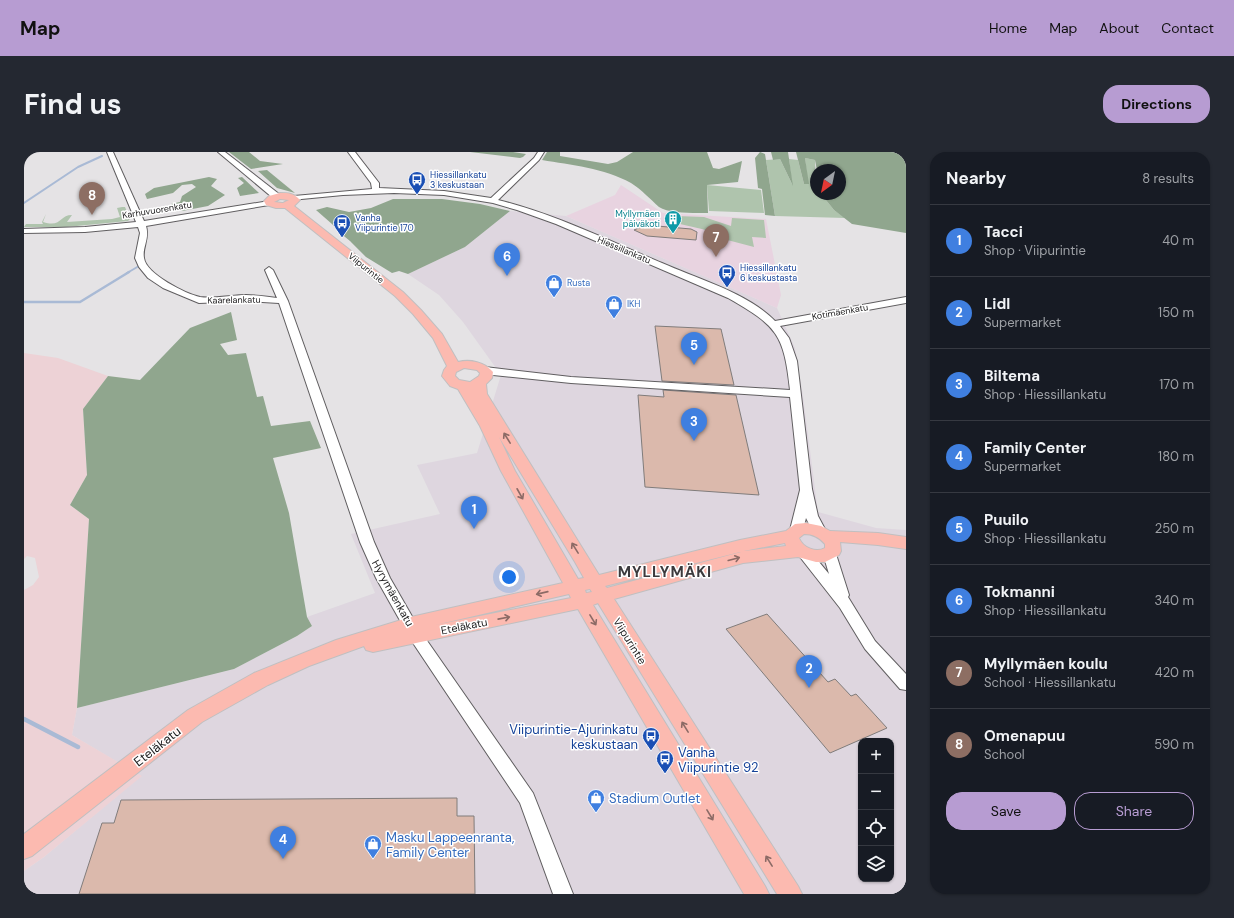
<!DOCTYPE html>
<meta charset="utf-8">
<style>
:root{--surface:#171b24;--page:#242831;--text:#f1f3f6;--muted:#9ea1a6;--line:#363941;--accent:#b79cd2}
body{margin:0;font-family:"DM Sans",sans-serif;background:var(--page);color:var(--text)}
.controls{position:absolute;right:12px;bottom:12px;display:grid;overflow:hidden;border-radius:8px;box-shadow:0 1px 3px #0004}
.controls button{width:36px;height:36px;display:grid;place-items:center;padding:0;border:0;border-bottom:1px solid var(--line);background:var(--surface);color:var(--text);font:20px sans-serif}
.compass{position:absolute;left:786px;top:12px;width:36px;height:36px;border-radius:50%;background:var(--surface);box-shadow:0 1px 3px #0004;rotate:213deg}
.you{position:absolute;left:485px;top:425px;width:14px;height:14px;margin:-10px;border:3px solid #fff;border-radius:50%;background:#1a73e8;box-shadow:0 0 0 6px #1a73e833}
.badge{display:grid;place-items:center;width:26px;height:26px;border-radius:50%;background:var(--accent);color:#fff;font-size:13px;font-weight:700}
.pin{position:absolute;translate:-50% -33px;filter:drop-shadow(0 1px 2px #0008)}
.pin::after{content:'';position:absolute;top:21px;width:14px;height:12px;background:inherit;clip-path:polygon(0 0,100% 0,50% 100%)}
.list{margin:0;padding:0;list-style:none}
h2{display:flex;justify-content:space-between;align-items:center;height:52px;margin:0;padding:0 16px;font-size:17px}
h2 small{font-size:13px;font-weight:400;color:var(--muted)}
.list li{display:grid;grid-template-columns:26px 1fr auto;gap:12px;align-items:center;box-sizing:border-box;height:72px;padding:0 16px;border-top:1px solid var(--line)}
.list b{display:block;font-size:15px;white-space:nowrap}
.list p{margin:0;font-size:13px;white-space:nowrap;color:var(--muted)}
.list em{font-size:13px;font-style:normal;color:var(--muted)}
.actions{display:flex;gap:8px;padding:12px 16px}
.actions a{flex:1;padding:9px 0;border:1px solid var(--accent);border-radius:16px;text-align:center;font-size:14px;color:var(--accent)}
.actions .main{background:var(--accent);color:#111}
.icon{flex:none;width:22px;height:22px;fill:none;stroke:currentColor;stroke-width:2;stroke-linecap:round;stroke-linejoin:round}
.map{position:relative;flex:none;width:882px;height:742px;overflow:hidden;border-radius:16px}
header{display:flex;align-items:center;gap:24px;box-sizing:border-box;height:56px;padding:0 20px;background:var(--accent);color:#111}
header strong{font-size:19px}
nav{display:flex;gap:22px;margin-inline-start:auto;font-size:14px}
.intro{display:flex;align-items:center;justify-content:space-between;box-sizing:border-box;height:96px;padding:0 24px}
h1{margin:0;font-size:28px}
.button{padding:10px 18px;border-radius:16px;background:var(--accent);color:#111;font-size:14px;font-weight:700}
main{display:flex;gap:24px;padding:0 24px}
aside{flex:1;background:var(--surface);border-radius:16px;box-shadow:0 1px 3px #0004}
.map>svg:first-child{display:block}
.built{fill:#ded6df;fill-rule:evenodd}
.industrial{fill:#edd2d6}
.education{fill:#e8d3e0}
.green{fill:#afc4ad}
.forest{fill:#90a68e}
.lines{fill:none;stroke-linecap:round;stroke-linejoin:round}
.stream-far2{stroke:#a9bad5;stroke-width:2}
.stream-far1{stroke:#a9bad5;stroke-width:2.5}
.stream{stroke:#a9bad5;stroke-width:4.5}
.building{fill:#dbb9ac;stroke:#807c7b}
.minor-casing{stroke:#605e60;stroke-width:2}
.major-casing{stroke:#c0bfc0;stroke-width:2}
.minor{fill:#fff;fill-rule:evenodd}
.major{fill:#fcbab0;fill-rule:evenodd}
.oneway{stroke:#8c6b66}
.labels{text-anchor:middle;stroke-width:3;stroke-linejoin:round;paint-order:stroke}
.far-transit-label{font-size:9px;fill:#164399;stroke:#fff;text-anchor:start}
.far-street-label{font-size:9px;fill:#1d1c1d;stroke:#fff}
.far-culture-label{font-size:9px;fill:#0d838f;stroke:#fff;text-anchor:end}
.far-shop-label{font-size:9px;fill:#366cbe;stroke:#fff;text-anchor:start}
.street-label{font-size:11px;fill:#1d1c1d;stroke:#fff}
.near-transit-label{font-size:13px;fill:#164399;stroke:#fff;text-anchor:end}
.near-street-label{font-size:13px;fill:#1d1c1d;stroke:#fff}
.near-shop-label{font-size:13px;fill:#366cbe;stroke:#fff;text-anchor:start}
.district-label{font-size:15px;font-weight:bold;letter-spacing:1px;fill:#3c3a3d;stroke:#fff}
</style>
<header>
<strong>Map</strong>
<nav><a>Home</a><a>Map</a><a>About</a><a>Contact</a></nav>
</header>
<div class="intro"><h1>Find us</h1><a class="button">Directions</a></div>
<main>
<div class="map">
<svg width="882" height="742" viewBox="0 0 882 742">
<rect width="100%" height="100%" fill="#e5e3e5"/>
<path class="built" d="M486 59 542 64 753 156 771 196 779 244 794 360 852 376 882 378V742H0V719L20 705 117 624 48 583 53 556 210 517 273 484 288 474 283 465 351 441 327 382 416 362 393 313 453 301 477 223 439 170 415 143 384 122 441 95ZM837 589H867V727H837Z"/>
<polygon class="industrial" points="0,201 34,206 84,224 59,257 63,323 46,353 65,367 53,556 48,583 118,624 20,705 0,719 0,438 9,433 15,425 11,406 3,404 0,407"/>
<polygon class="education" points="597,33 639,61 742,67 757,143 753,156 542,64 591,43"/>
<g class="green">
<polygon points="781,6 791,8 792,42 797,42 810,58 821,66 751,64 742,8 756,7 768,32 765,7 774,8 780,32 784,32"/>
<polygon points="683,33 737,38 740,61 685,59"/>
<path d="M98 55H101L106 67 104 69 42 75H0L2 72H19L18 70 22 62 19 70C38 76 35 63 48 63L43 70 88 67 96 65 93 56Z"/>
<path d="M653 64 680 65 707 74 708 66 740 68 742 86 728 85 730 95 692 85 690 81C675 75 661 74 646 69Z"/>
</g>
<g class="forest">
<polygon points="205,0 225,0 236,9 259,12 227,17"/>
<polygon points="446,0 489,0 502,2 499,5 496,6"/>
<path d="M523 0H536V4L584 12 593 10 609 0H683L689 16 695 17 718 9 714 30 683 33 684 61C672 61 645 62 635 55 626 47 618 38 607 31 580 16 547 13 518 8Z"/>
<polygon points="736,0 741,2 751,64 741,63 738,37 734,36 731,6"/>
<polygon points="747,0 764,0 769,34 756,7 749,8"/>
<polygon points="772,0 882,0 882,81 828,72 810,58 797,42 816,42 816,18 793,18 791,8 781,6 785,32 780,32"/>
<polygon points="243,18 271,41 253,36 234,19"/>
<polygon points="185,25 193,27 187,34 201,43 184,54 158,59 147,52 156,50 158,44 172,35 168,32 158,33 149,41 123,47 121,42 130,36"/>
<polygon points="218,25 235,41 216,44 213,36 220,31 214,26"/>
<polygon points="369,47 418,47 456,52 486,59 441,95 384,122 375,119 368,121 342,105 326,89 315,80 308,72 292,58 303,55 325,60 347,56"/>
<polygon points="207,160 213,188 196,192 204,203 222,201 233,245 239,244 247,274 286,269 297,296 249,306 265,361 283,465 288,474 273,484 210,517 53,556 65,367 46,353 63,323 59,257 84,224 116,228 166,176"/>
</g>
<g class="lines">
<g class="stream-far2">
<polyline points="0,51 54,15 78,4"/>
<polyline points="103,121 115,114"/>
</g>
<polyline class="stream-far1" points="0,150 56,150 105,120"/>
<polyline class="stream" points="0,567 54,595"/>
</g>
<g class="building">
<polygon points="622,73 667,77 673,80 672,88 623,84 610,78"/>
<polygon points="631,174 697,177 710,233 638,229"/>
<polygon points="639,238 712,243 735,343 621,335 614,243 640,245"/>
<polygon points="743,462 804,530 811,527 827,544 832,542 863,576 806,601 702,477"/>
<polygon points="433,646 433,664 450,664 451,742 55,742 78,671 90,671 97,648"/>
</g>
<g class="lines">
<defs>
<g id="minor">
<path d="M83 0H89L120 69 245 49 249 51 245 53 122 74C126 87 118 95 120 106 122 122 162 142 176 145 188 147 209 143 222 143 232 143 243 145 253 146L241 118 245 115 249 118 264 149 350 390 366 426 397 480 509 641 549 742H529L496 651 387 488 352 426 336 390 255 151 223 149 175 151 139 136 124 126 115 115 111 106 116 81 114 75 61 80 0 81V77L61 75 112 70Z"/>
<polygon points="194,0 201,0 255,42 255,46 249,46"/>
<path d="M324 0H331L355 31V36L420 39 467 46 510 6 514 0H520L515 8 474 48C531 62 585 89 638 111 674 127 724 141 751 169L882 145V151L756 174 765 186 773 209 788 337 794 364 802 379 800 382 795 384 790 382 782 366 778 381 773 383 768 381 766 378 776 338 766 245 547 231 469 223 457 220 456 218 461 215 547 225 766 238C760 182 753 174 704 146L532 72 493 58 469 51 420 43 370 41 319 43 267 48V44H270L348 37 347 31Z"/>
<polygon points="781,397 786,399 805,422 799,402 801,399 806,397 811,399 825,443 824,445 851,489 882,522 882,538 876,537 841,497 816,456 776,405 774,402 776,399"/>
</g>
<path id="major" d="M256 41C264 41 270 41 276 48L270 54 379 140 397 158 418 182 434 210C446 207 461 210 469 220L468 226 462 232 463 242 575 423 716 388 762 379 771 372 782 371 797 374 806 379 854 381 882 385V397L854 393 816 390 817 399 815 403 801 410H792L774 405 719 411 590 447 774 734 778 742H753L574 451 569 453 741 734 745 742H720L554 457 349 500 342 498 340 494 285 514 244 533 178 570 8 704 0 707V682L164 558 230 521 312 488 387 465 539 431 477 319 456 274 434 237 426 234 418 224 420 218 423 214 409 186 389 162 371 144 261 56H252L242 53 240 49 245 44ZM256 47 265 48 259 51 250 50ZM440 216 453 218 456 221 455 224 446 230 435 228 431 224 432 220ZM475 285 551 410 560 426 554 427 491 319ZM780 382C789 382 795 385 801 392V396C792 401 779 396 775 386ZM761 391 762 394 720 399ZM716 400H717L583 436 581 434ZM566 437 568 440 562 441 561 438ZM545 442 547 446 537 448 411 473Z"/>
</defs>
<use href="#minor" class="minor-casing"/>
<use href="#major" class="major-casing"/>
<use href="#minor" class="minor"/>
<use href="#major" class="major"/>
</g>
<defs><path id="oneway-shaft" d="M-6 0H5M1.5-3L5.5 0L1.5 3" fill="none" stroke-width="1.6" stroke-linecap="round" stroke-linejoin="round"/></defs>
<g class="oneway">
<use href="#oneway-shaft" transform="translate(483 286) rotate(-122)"/>
<use href="#oneway-shaft" transform="translate(496 342) rotate(61)"/>
<use href="#oneway-shaft" transform="translate(551 396) rotate(-122)"/>
<use href="#oneway-shaft" transform="translate(710 407) rotate(-15)"/>
<use href="#oneway-shaft" transform="translate(518 441) rotate(167)"/>
<use href="#oneway-shaft" transform="translate(480 466) rotate(-11)"/>
<use href="#oneway-shaft" transform="translate(569 468) rotate(59)"/>
<use href="#oneway-shaft" transform="translate(661 575) rotate(-122)"/>
<use href="#oneway-shaft" transform="translate(686 663) rotate(59)"/>
<use href="#oneway-shaft" transform="translate(745 709) rotate(-122)"/>
</g>
<defs>
<symbol id="bus-pin" viewBox="-11 -11 22 30"><path d="M0 17L-7.5 6A9.5 9.5 0 1 1 7.5 6Z" fill="#1a4fb4" stroke="#fff"/><path d="M-5-6H5V4H4V6H2V4H-2V6H-4V4H-5ZM-3.5-4V0h7V-4ZM-3.5 1.2v1.5H-2V1.2ZM2 1.2v1.5H3.5V1.2Z" fill="#fff"/></symbol>
<symbol id="building-pin" viewBox="-11 -11 22 30"><path d="M0 17L-7.5 6A9.5 9.5 0 1 1 7.5 6Z" fill="#0f9aa8" stroke="#fff"/><path d="M-4-6H4V6H1V3H-1V6H-4ZM-2.5-4.3h1.7v1.8h-1.7ZM.8-4.3h1.7v1.8H.8ZM-2.5-1h1.7V.8h-1.7ZM.8-1h1.7V.8H.8Z" fill="#fff"/></symbol>
<symbol id="shop-pin" viewBox="-11 -11 22 30"><path d="M0 17L-7.5 6A9.5 9.5 0 1 1 7.5 6Z" fill="#3f7fe0" stroke="#fff"/><path d="M-5-2.5h2.3a2.7 3.5 0 0 1 5.4 0H5L5.5 6h-11ZM-1.5-2.5h3a1.5 2.3 0 0 0-3 0Z" fill="#fff"/></symbol>
</defs>
<g fill-rule="evenodd">
<use href="#bus-pin" x="383" y="18" width="20" height="27"/>
<use href="#building-pin" x="639" y="57" width="20" height="27"/>
<use href="#bus-pin" x="308" y="61" width="20" height="27"/>
<use href="#bus-pin" x="693" y="111" width="20" height="27"/>
<use href="#shop-pin" x="520" y="121" width="20" height="27"/>
<use href="#shop-pin" x="580" y="142" width="20" height="27"/>
<use href="#bus-pin" x="617" y="574" width="20" height="27"/>
<use href="#bus-pin" x="631" y="597" width="20" height="27"/>
<use href="#shop-pin" x="562" y="636" width="20" height="27"/>
<use href="#shop-pin" x="339" y="682" width="20" height="27"/>
</g>
<g class="labels">
<g class="far-transit-label">
<text x="406" y="26">Hiessillankatu<tspan x="406" dy="10">3 keskustaan</tspan></text>
<text x="331" y="69">Vanha<tspan x="331" dy="10">Viipurintie 170</tspan></text>
<text x="716" y="119">Hiessillankatu<tspan x="716" dy="10">6 keskustasta</tspan></text>
</g>
<g class="far-street-label">
<text transform="translate(133 58) rotate(-9)" y="3">Karhuvuorenkatu</text>
<text transform="translate(600 98) rotate(23)" y="3">Hiessillankatu</text>
<text transform="translate(342 116) rotate(39)" y="3">Viipurintie</text>
<text transform="translate(210 148) rotate(-1)" y="3">Kaarelankatu</text>
<text transform="translate(816 160) rotate(-10)" y="3">Kotimäenkatu</text>
</g>
<g class="far-culture-label">
<text x="636" y="65">Myllymäen<tspan x="636" dy="10">päiväkoti</tspan></text>
</g>
<g class="far-shop-label">
<text x="543" y="134">Rusta</text>
<text x="603" y="155">IKH</text>
</g>
<g class="street-label">
<text transform="translate(369 441) rotate(61)" y="4">Hyrymäenkatu</text>
<text transform="translate(440 474) rotate(-11)" y="4">Eteläkatu</text>
<text transform="translate(606 489) rotate(58)" y="4">Viipurintie</text>
</g>
<g class="near-transit-label">
<text x="614" y="582">Viipurintie-Ajurinkatu<tspan x="614" dy="15">keskustaan</tspan></text>
<text x="654" y="605" text-anchor="start">Vanha<tspan x="654" dy="15">Viipurintie 92</tspan></text>
</g>
<g class="near-street-label">
<text transform="translate(133 594) rotate(-38)" y="5">Eteläkatu</text>
</g>
<g class="near-shop-label">
<text x="585" y="651">Stadium Outlet</text>
<text x="362" y="690">Masku Lappeenranta,<tspan x="362" dy="15">Family Center</tspan></text>
</g>
<g class="district-label">
<text x="641" y="425">MYLLYMÄKI</text>
</g>
</g>
</svg>
<div class="controls">
<button>+</button>
<button>−</button>
<button><svg class="icon" aria-label="locate" viewBox="0 0 24 24"><circle cx="12" cy="12" r="6"/><path d="M12 2v4M12 18v4M2 12h4M18 12h4"/></svg></button>
<button><svg class="icon" aria-label="layers" viewBox="0 0 24 24"><path d="M12 4l9 5-9 5-9-5zM3 14l9 5 9-5"/></svg></button>
</div>
<svg class="compass" viewBox="-18 -18 36 36"><path d="M0-13l5 13h-10z" fill="#e53935"/><path d="M0 13l5-13h-10z" fill="#9ea1a6"/></svg>
<div class="you"></div>
<div class="pin badge" style="left:450px;top:377px;background:#3f7fe0">1</div>
<div class="pin badge" style="left:785px;top:536px;background:#3f7fe0">2</div>
<div class="pin badge" style="left:670px;top:289px;background:#3f7fe0">3</div>
<div class="pin badge" style="left:259px;top:707px;background:#3f7fe0">4</div>
<div class="pin badge" style="left:670px;top:213px;background:#3f7fe0">5</div>
<div class="pin badge" style="left:483px;top:124px;background:#3f7fe0">6</div>
<div class="pin badge" style="left:692px;top:105px;background:#8d6e63">7</div>
<div class="pin badge" style="left:68px;top:63px;background:#8d6e63">8</div>
</div>
<aside>
<h2>Nearby<small>8 results</small></h2>
<ul class="list">
<li><span class="badge" style="background:#3f7fe0">1</span><div><b>Tacci</b><p>Shop · Viipurintie</p></div><em>40 m</em></li>
<li><span class="badge" style="background:#3f7fe0">2</span><div><b>Lidl</b><p>Supermarket</p></div><em>150 m</em></li>
<li><span class="badge" style="background:#3f7fe0">3</span><div><b>Biltema</b><p>Shop · Hiessillankatu</p></div><em>170 m</em></li>
<li><span class="badge" style="background:#3f7fe0">4</span><div><b>Family Center</b><p>Supermarket</p></div><em>180 m</em></li>
<li><span class="badge" style="background:#3f7fe0">5</span><div><b>Puuilo</b><p>Shop · Hiessillankatu</p></div><em>250 m</em></li>
<li><span class="badge" style="background:#3f7fe0">6</span><div><b>Tokmanni</b><p>Shop · Hiessillankatu</p></div><em>340 m</em></li>
<li><span class="badge" style="background:#8d6e63">7</span><div><b>Myllymäen koulu</b><p>School · Hiessillankatu</p></div><em>420 m</em></li>
<li><span class="badge" style="background:#8d6e63">8</span><div><b>Omenapuu</b><p>School</p></div><em>590 m</em></li>
</ul>
<div class="actions"><a class="main">Save</a><a>Share</a></div>
</aside>
</main>
